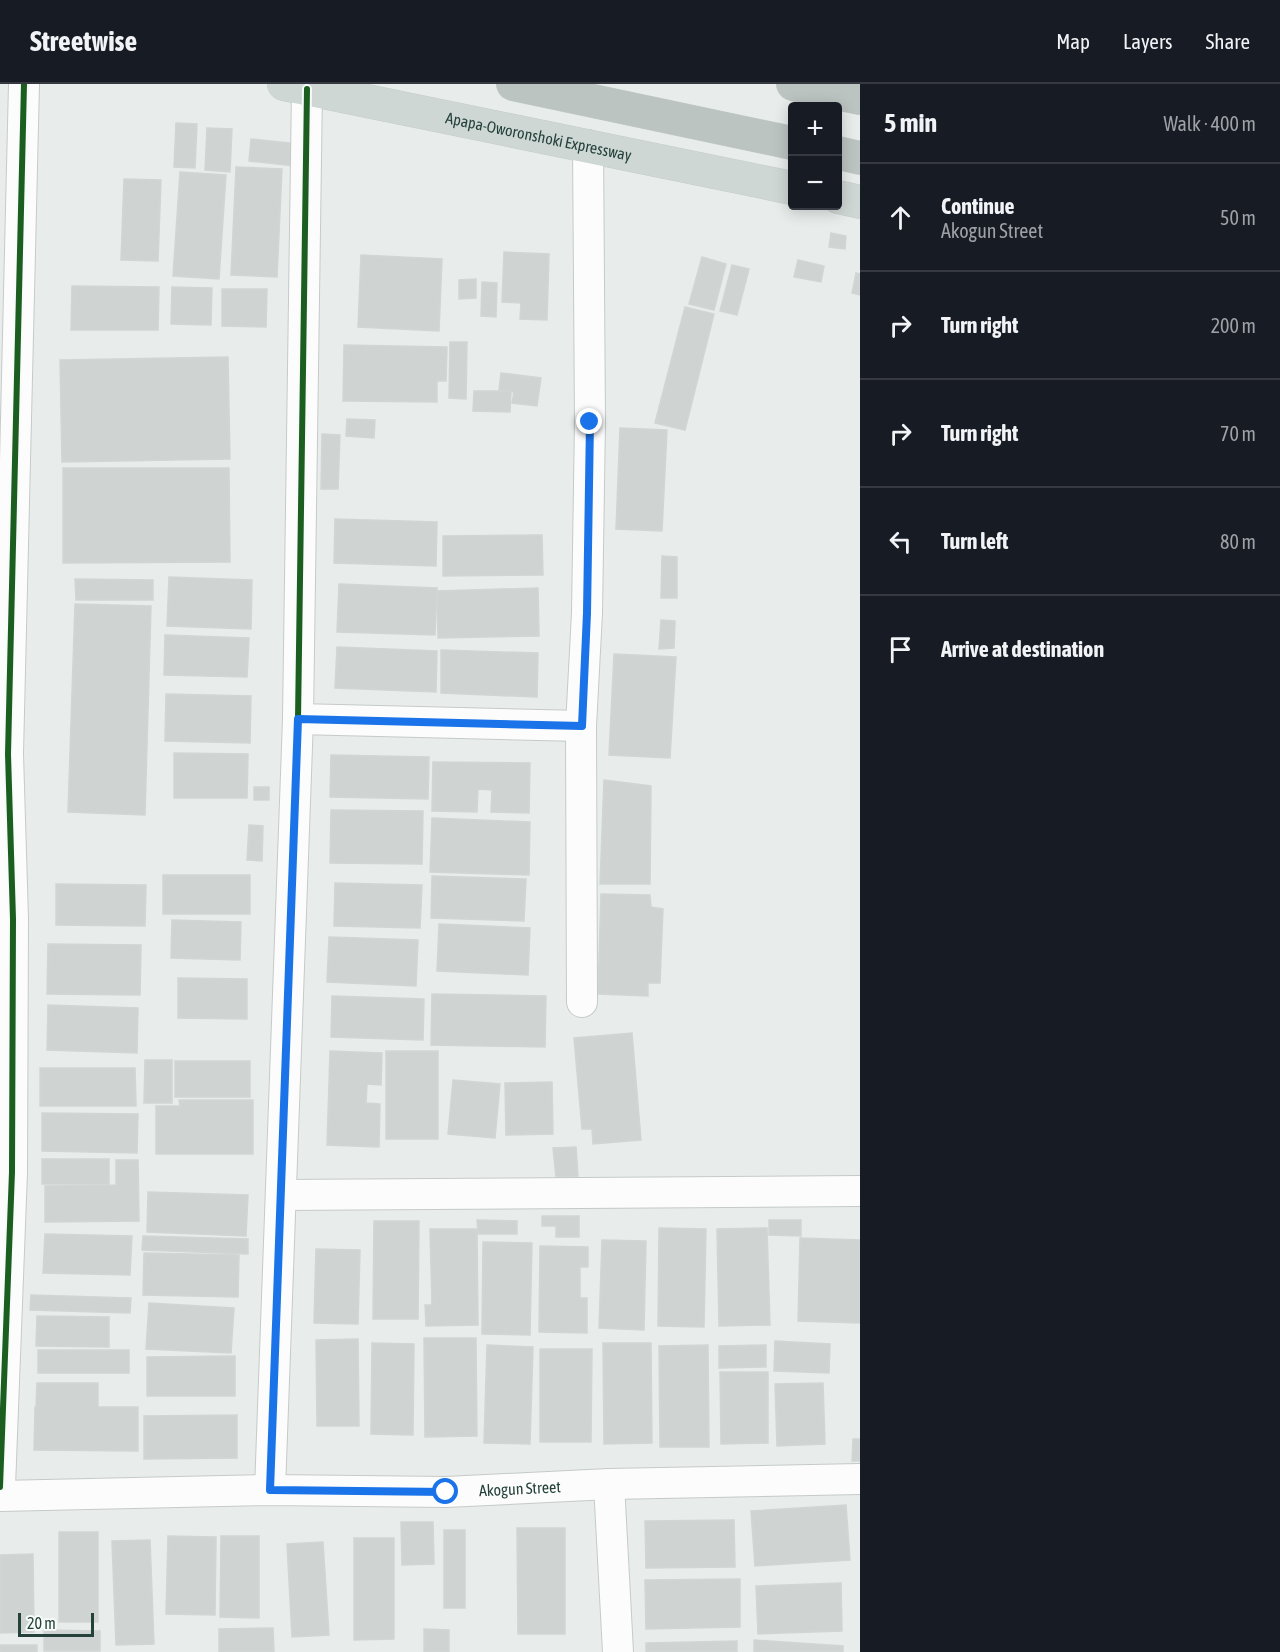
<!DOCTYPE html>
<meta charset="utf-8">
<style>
:root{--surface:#171b24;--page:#20242c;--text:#f1f3f6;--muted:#9ea1a6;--line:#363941}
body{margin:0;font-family:"Asap Condensed",sans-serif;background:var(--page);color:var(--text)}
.controls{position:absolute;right:18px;top:18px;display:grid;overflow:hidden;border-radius:6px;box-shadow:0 3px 15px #0003}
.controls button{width:54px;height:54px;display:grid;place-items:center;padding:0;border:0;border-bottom:2px solid var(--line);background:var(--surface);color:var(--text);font:30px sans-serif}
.scale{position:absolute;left:18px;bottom:15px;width:76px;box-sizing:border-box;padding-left:6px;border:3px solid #24423a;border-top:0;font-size:16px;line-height:21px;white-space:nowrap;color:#24423a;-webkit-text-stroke:4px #f7fbf9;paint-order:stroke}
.stop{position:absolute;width:18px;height:18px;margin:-14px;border:4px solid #1a73e8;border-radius:50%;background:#fff}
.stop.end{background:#1a73e8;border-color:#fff;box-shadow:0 2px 6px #0008}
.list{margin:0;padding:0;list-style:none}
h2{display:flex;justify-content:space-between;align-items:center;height:78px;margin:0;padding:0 24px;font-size:26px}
h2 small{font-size:20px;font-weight:400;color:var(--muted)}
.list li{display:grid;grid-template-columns:39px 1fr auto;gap:18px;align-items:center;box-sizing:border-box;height:108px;padding:0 24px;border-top:2px solid var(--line)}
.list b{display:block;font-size:22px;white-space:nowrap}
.list p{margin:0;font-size:20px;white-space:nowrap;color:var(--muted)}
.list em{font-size:20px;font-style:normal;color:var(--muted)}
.icon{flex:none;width:33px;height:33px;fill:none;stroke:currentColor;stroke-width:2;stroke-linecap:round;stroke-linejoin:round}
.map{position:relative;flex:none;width:860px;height:1568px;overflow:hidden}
header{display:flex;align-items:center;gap:36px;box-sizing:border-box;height:84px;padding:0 30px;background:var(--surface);border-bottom:2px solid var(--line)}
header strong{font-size:28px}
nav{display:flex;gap:33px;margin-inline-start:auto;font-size:21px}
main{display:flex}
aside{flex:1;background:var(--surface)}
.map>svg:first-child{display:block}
.building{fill:#cfd4d2;stroke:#d1d6d4;stroke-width:1.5}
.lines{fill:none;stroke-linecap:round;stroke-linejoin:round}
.minor-casing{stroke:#c5cac8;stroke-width:32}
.major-casing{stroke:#c3ccc9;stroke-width:34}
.highway-casing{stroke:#c3ccc9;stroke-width:34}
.minor{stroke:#fcfcfc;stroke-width:30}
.major{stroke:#cfd7d5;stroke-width:33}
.highway{stroke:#bcc4c2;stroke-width:33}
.cycleway-casing{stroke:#f7fbf9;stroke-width:10}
.cycleway{stroke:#1b5e20;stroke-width:6}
.route{stroke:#1a73e8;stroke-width:8}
.labels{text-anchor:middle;stroke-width:4.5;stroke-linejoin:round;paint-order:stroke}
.street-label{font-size:16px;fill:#24423a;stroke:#f7fbf9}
</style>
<header>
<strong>Streetwise</strong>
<nav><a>Map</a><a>Layers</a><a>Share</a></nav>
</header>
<main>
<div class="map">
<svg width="860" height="1568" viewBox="0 0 860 1568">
<rect width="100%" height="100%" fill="#e8edeb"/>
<g class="building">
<polygon points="176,39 197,40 195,84 174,83"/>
<polygon points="207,44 232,45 230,88 205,86"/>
<polygon points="251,55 298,60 295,82 249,77"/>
<polygon points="236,83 282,85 277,193 231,191"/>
<polygon points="180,88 226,91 219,195 173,192"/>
<polygon points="124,95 161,96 158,177 121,176"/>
<polygon points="831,149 846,152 845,165 829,163"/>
<polygon points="504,168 549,170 547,236 520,235 521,219 502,218"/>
<polygon points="361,171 442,175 439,247 358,243"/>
<polygon points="702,173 726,180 714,226 689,220"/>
<polygon points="798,176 824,182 821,198 794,193"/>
<polygon points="732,181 749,185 737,231 720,227"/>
<polygon points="856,189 860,190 860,211 852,209"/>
<polygon points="476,195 476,214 459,215 459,196"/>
<polygon points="482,198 497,199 496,233 481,232"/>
<polygon points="72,202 159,203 158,246 71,246"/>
<polygon points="172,203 212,204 211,241 171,240"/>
<polygon points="222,205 267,205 266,243 222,242"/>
<polygon points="685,223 714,230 685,346 655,339"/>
<polygon points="450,258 467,258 466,315 449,314"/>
<polygon points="344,261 447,263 446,297 437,297 437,318 343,317"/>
<polygon points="228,273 230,375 62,378 60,276"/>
<polygon points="501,289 541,294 537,322 512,319 514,308 499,306"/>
<polygon points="474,307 511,307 510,328 473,327"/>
<polygon points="347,335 375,336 374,354 346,352"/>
<polygon points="620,344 667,346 662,447 616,445"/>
<polygon points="322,350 340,351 338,405 321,405"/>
<polygon points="63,384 229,384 230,478 63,479"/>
<polygon points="335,435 437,438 436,482 334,479"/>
<polygon points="542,451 543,491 443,492 443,452"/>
<polygon points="662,472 677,473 677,514 661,514"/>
<polygon points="169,493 252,496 251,545 167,542"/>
<polygon points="75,495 153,496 153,516 76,516"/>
<polygon points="339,500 437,504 435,551 337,548"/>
<polygon points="538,504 539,552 438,554 437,507"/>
<polygon points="75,520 151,522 145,731 68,728"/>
<polygon points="661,536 675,537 674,564 659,565"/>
<polygon points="165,551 249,554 247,593 164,591"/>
<polygon points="337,563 437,567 436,608 335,604"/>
<polygon points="441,566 538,569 537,613 441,609"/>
<polygon points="614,570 676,573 670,674 609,671"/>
<polygon points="166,610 251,612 250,659 165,657"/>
<polygon points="174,669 248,670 247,714 174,714"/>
<polygon points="331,671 429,673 428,715 330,713"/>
<polygon points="433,678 530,679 529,729 491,728 492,706 478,705 477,728 432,727"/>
<polygon points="604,696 651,702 650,800 600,800"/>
<rect x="254" y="703" width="15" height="13"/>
<polygon points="331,726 423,727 422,780 330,779"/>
<polygon points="432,734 530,738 529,791 430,788"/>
<polygon points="249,741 263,742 262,777 247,776"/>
<rect x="163" y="791" width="87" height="39"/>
<polygon points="432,792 526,795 524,837 431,834"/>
<polygon points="335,799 422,801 420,844 334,842"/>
<polygon points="56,800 146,801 145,842 56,841"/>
<polygon points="601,810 650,811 651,823 663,825 660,899 648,899 648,912 598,910"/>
<polygon points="172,836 241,838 240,876 171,874"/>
<polygon points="439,840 530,844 528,891 437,887"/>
<polygon points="329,853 418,856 416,902 327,898"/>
<polygon points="48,860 141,861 140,911 47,910"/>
<polygon points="178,894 247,895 247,935 178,934"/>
<polygon points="432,910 546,912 545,963 431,961"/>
<polygon points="332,912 424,915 423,956 331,953"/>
<polygon points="48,921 138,924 137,969 47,966"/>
<polygon points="632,949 641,1056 593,1060 592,1045 582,1045 574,954"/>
<polygon points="330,967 382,969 381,1001 367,1000 366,1019 380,1020 379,1063 327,1061"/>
<rect x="386" y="967" width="52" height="88"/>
<polygon points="145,976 172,976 172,1019 144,1019"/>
<rect x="175" y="977" width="75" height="36"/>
<polygon points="40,984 135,984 136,1022 40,1022"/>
<polygon points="453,996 500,1000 495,1054 448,1050"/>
<polygon points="552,998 553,1050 506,1051 505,999"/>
<polygon points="179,1016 253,1016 253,1070 156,1070 156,1022 180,1022"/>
<polygon points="42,1029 138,1030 137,1069 42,1067"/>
<polygon points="576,1063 578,1092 556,1093 553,1064"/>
<rect x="42" y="1075" width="67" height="25"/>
<polygon points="116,1076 138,1076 139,1137 45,1138 45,1102 116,1101"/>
<polygon points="148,1108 248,1111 246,1152 147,1148"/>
<polygon points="542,1132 579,1132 579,1153 556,1153 556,1142 542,1142"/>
<polygon points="477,1136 517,1137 517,1150 478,1150"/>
<polygon points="769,1136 801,1136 801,1152 769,1151"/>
<polygon points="374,1137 419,1137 418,1235 373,1235"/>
<polygon points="659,1144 706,1145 704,1243 658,1242"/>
<polygon points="767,1144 770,1241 719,1242 717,1145"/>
<polygon points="430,1145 477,1145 478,1241 426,1242 425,1221 432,1221"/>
<polygon points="45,1150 132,1152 130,1191 43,1189"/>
<polygon points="143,1152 248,1155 248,1170 142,1166"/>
<polygon points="800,1154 860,1156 860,1239 798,1237"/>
<polygon points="602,1156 646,1157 644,1246 599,1244"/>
<polygon points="483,1158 532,1159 530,1251 482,1250"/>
<polygon points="540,1162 588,1163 588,1183 580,1183 580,1214 587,1214 587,1249 539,1248"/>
<polygon points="316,1165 360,1166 358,1240 314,1239"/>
<polygon points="144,1169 239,1171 238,1213 143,1211"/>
<polygon points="31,1211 131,1214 130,1229 30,1226"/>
<polygon points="149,1219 234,1224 231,1269 146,1265"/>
<polygon points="37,1232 109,1233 109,1263 36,1262"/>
<polygon points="424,1254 476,1254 477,1352 425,1353"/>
<polygon points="358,1255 359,1342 317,1342 316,1256"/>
<polygon points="775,1257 830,1260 829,1289 774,1287"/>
<polygon points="372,1259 414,1260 413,1351 371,1350"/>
<polygon points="603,1259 651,1259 652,1359 604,1360"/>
<polygon points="487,1261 533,1263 530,1360 484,1359"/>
<polygon points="708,1261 709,1363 660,1363 659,1262"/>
<polygon points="766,1261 766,1283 719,1284 719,1262"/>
<polygon points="540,1265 592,1265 591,1358 540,1358"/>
<rect x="38" y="1266" width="91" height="23"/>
<polygon points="235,1272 235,1312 147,1312 147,1273"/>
<polygon points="720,1288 768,1288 768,1359 721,1360"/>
<polygon points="37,1299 98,1299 98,1323 138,1323 138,1367 34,1366 35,1323 36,1323"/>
<polygon points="823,1299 825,1360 777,1362 775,1300"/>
<polygon points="237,1331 237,1374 144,1375 144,1332"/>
<polygon points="853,1355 860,1355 860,1377 852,1377"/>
<polygon points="846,1421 850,1476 755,1482 751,1427"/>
<polygon points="734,1436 735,1483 646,1484 645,1437"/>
<polygon points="401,1438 433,1438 434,1480 402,1481"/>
<polygon points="517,1444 565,1444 565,1550 518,1550"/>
<rect x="444" y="1446" width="21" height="78"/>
<rect x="59" y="1448" width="39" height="90"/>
<polygon points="168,1452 216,1453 215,1531 166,1530"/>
<polygon points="221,1452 259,1452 259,1534 220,1533"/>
<polygon points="354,1454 394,1454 394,1555 354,1556"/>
<polygon points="150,1456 154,1560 116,1561 112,1457"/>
<polygon points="323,1458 329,1551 292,1553 287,1460"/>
<polygon points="33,1470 34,1548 0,1549 0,1471"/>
<polygon points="740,1495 740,1543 646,1545 645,1496"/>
<polygon points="841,1499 842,1547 758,1550 756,1502"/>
<polygon points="273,1544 274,1568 219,1568 219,1545"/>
<polygon points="424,1545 449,1546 449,1568 424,1568"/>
<polygon points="44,1546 100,1547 100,1567 44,1567"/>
<polygon points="754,1556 843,1562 843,1568 754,1568"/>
<polygon points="737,1557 737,1568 646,1568 646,1559"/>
<rect x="0" y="1561" width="37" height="7"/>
</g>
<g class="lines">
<defs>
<g id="minor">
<polyline points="298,635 581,642"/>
<polyline points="582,918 581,642 587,529 590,338 588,61"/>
<polyline points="281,1111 860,1107"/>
<polyline points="609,1400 618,1568"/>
<polyline points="0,1403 12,1088 13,835 8,670 24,0"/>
<polyline points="270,1406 298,635 307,5"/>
<path id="s1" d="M0 1412 270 1406 446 1408 609 1400 860 1395"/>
</g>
<g id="major">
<path id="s2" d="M284 0 792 104"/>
<polyline points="838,113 860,118"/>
</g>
<g id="highway">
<polyline points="513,0 792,59"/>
<polyline points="793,0 860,14"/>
<polyline points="838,69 860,74"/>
</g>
</defs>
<use href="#minor" class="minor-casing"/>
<use href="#major" class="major-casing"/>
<use href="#highway" class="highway-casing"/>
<use href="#minor" class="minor"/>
<use href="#major" class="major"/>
<use href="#highway" class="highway"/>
<defs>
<g id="cycleway">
<polyline points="0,1403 12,1088 13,835 8,670 24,0"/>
<polyline points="270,1406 298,635 307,5"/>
</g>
</defs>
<use href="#cycleway" class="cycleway-casing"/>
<use href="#cycleway" class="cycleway"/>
</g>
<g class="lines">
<polyline class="route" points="446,1408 270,1406 298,635 582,642 587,529 590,338"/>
</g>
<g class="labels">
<g class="street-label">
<text dy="6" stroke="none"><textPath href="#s2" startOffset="260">Apapa-Oworonshoki Expressway</textPath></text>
<text dy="6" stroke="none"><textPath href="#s1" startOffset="520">Akogun Street</textPath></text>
</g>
</g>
</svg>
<div class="controls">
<button>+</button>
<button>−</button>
</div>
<div class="scale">20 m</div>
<div class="stop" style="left:446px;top:1408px"></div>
<div class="stop end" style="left:590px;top:338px"></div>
</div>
<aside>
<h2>5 min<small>Walk · 400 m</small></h2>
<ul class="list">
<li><svg class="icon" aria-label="ahead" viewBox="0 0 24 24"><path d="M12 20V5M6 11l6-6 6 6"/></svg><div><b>Continue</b><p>Akogun Street</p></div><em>50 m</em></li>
<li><svg class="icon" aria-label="right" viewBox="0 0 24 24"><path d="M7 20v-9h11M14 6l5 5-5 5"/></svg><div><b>Turn right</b></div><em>200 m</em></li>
<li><svg class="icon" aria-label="right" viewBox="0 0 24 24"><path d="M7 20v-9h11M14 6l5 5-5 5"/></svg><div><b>Turn right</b></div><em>70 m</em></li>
<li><svg class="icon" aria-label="left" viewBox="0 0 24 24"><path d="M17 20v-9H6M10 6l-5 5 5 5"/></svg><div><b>Turn left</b></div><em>80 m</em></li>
<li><svg class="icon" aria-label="arrive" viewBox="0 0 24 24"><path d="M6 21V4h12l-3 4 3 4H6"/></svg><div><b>Arrive at destination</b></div></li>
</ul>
</aside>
</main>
